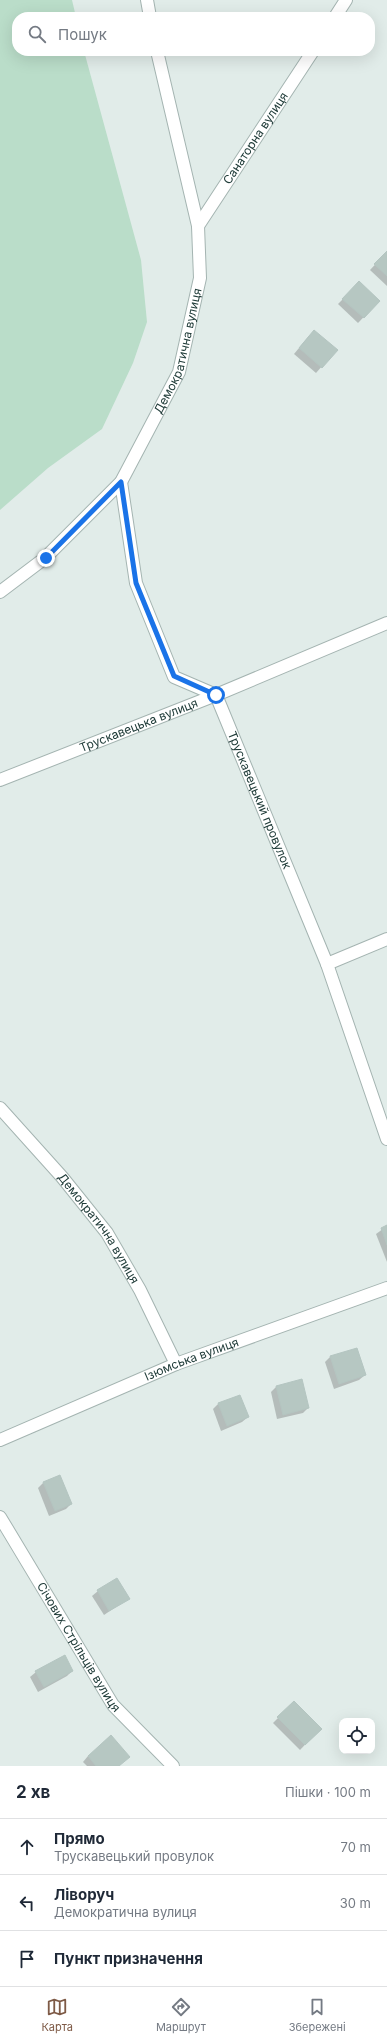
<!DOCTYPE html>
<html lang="uk">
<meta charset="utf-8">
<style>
:root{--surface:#fff;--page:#f6f6f7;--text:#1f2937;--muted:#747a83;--line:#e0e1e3;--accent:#7e5a46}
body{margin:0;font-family:Inter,sans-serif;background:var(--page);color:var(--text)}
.controls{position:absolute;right:12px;bottom:12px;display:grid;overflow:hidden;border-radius:8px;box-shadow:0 4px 16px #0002}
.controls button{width:36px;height:36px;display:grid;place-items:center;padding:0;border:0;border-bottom:1px solid var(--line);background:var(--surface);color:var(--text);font:20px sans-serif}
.stop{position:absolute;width:12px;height:12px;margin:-9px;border:3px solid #1a73e8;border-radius:50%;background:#fff}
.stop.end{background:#1a73e8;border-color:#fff;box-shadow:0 1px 4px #0008}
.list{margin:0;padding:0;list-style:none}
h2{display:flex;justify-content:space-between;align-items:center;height:52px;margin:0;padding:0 16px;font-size:17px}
h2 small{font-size:13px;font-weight:400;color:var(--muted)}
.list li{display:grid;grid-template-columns:26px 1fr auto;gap:12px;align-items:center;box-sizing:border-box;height:56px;padding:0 16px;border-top:1px solid var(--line)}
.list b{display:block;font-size:15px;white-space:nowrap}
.list p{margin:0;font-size:13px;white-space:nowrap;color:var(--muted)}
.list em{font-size:13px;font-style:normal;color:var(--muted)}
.icon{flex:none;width:22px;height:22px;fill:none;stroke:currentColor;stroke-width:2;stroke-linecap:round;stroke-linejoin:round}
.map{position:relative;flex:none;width:387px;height:1766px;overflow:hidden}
.search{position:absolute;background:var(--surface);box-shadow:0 4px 16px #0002;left:12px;right:12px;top:12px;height:44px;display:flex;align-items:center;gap:10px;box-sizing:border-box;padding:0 14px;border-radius:16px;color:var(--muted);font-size:15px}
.sheet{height:220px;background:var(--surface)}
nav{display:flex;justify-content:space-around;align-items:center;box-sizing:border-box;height:56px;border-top:1px solid var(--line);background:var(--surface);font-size:11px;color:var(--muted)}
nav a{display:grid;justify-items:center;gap:2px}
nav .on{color:var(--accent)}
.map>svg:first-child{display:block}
.green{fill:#baddc9}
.shadow{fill:#0003}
.building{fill:#b6c7c2;stroke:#b4c5c1}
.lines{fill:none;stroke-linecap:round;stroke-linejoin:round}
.minor-casing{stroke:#a4b4b1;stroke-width:14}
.minor{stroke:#fff;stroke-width:12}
.route{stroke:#1a73e8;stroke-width:5}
.labels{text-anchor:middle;stroke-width:4;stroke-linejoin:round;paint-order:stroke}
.street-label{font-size:12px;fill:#213d3a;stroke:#f2f8f6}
</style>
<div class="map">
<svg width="387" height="1766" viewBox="0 0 387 1766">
<rect width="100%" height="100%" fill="#e1ece9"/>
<polygon class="green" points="0,0 72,0 76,17 17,17 17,51 84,51 141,260 147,322 133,363 102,429 48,468 0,510"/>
<g class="shadow">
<polygon points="387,252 387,286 370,270"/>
<polygon points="359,283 379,301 358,323 338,304"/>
<polygon points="309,336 336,350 316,373 294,354"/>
<polygon points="387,1226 387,1262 376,1234"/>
<polygon points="330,1357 365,1375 359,1380 334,1389 325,1362"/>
<polygon points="301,1381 308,1408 303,1413 277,1419 271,1392 276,1387"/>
<polygon points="239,1396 248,1417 242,1422 221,1431 213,1409 218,1404"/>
<polygon points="59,1476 71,1504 66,1509 49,1516 38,1488 43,1483"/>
<polygon points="98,1591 129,1598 104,1615 92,1596"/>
<polygon points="72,1671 67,1676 38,1692 30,1677 36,1672"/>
<polygon points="294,1702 320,1729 300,1750 273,1723"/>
<polygon points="88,1756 119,1766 87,1766 83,1762"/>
</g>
<g class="building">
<polygon points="387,251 387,276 374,264"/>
<polygon points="359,281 380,301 364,318 342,299"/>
<polygon points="314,330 338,350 322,368 299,348"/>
<polygon points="387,1225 387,1245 381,1228"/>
<polygon points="357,1348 366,1375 339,1384 330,1356"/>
<polygon points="302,1379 309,1408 283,1415 276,1386"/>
<polygon points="240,1395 249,1417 227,1426 218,1403"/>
<polygon points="60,1475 72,1504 55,1511 43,1482"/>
<polygon points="117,1578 130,1599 109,1611 97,1590"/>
<polygon points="65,1655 73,1671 44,1687 35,1671"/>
<polygon points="294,1701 322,1729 305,1745 277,1717"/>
<polygon points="111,1735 130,1757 119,1766 96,1766 88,1756"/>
</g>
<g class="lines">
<defs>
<g id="minor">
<polyline points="147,0 150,17"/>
<polyline points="335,17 346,0"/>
<path id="s1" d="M198 226 313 51"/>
<path id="s2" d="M121 482 136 583 174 677 216 695 327 964 387 1139"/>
<path id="s3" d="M0 592 45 558 121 482 179 372 200 278 198 226 157 51"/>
<path id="s4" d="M0 780 216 695 387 623"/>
<polyline points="327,964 387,939"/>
<path id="s5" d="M0 1108 62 1177 107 1233 140 1290 176 1364"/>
<path id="s6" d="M0 1440 176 1364 387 1288"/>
<path id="s7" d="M0 1517 113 1705 173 1766"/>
</g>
</defs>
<use href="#minor" class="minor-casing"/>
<use href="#minor" class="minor"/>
</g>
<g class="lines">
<polyline class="route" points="46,558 121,482 136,583 174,676 216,695"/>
</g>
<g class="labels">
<g class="street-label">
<text dy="4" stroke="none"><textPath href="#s1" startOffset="105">Санаторна вулиця</textPath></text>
<text dy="4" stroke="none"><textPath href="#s3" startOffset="308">Демократична вулиця</textPath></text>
<text dy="4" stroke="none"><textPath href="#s4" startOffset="149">Трускавецька вулиця</textPath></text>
<text dy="4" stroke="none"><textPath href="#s2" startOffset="363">Трускавецький провулок</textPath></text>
<text dy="4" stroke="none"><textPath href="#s5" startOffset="156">Демократична вулиця</textPath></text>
<text dy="4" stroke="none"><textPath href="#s6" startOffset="208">Ізюмська вулиця</textPath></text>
<text dy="4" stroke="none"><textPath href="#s7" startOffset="152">Січових Стрільців вулиця</textPath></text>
</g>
</g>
</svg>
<div class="controls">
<button><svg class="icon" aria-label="locate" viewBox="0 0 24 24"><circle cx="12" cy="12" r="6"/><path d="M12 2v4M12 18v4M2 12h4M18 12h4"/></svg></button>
</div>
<div class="stop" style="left:216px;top:695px"></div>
<div class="stop end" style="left:46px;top:558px"></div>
<div class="search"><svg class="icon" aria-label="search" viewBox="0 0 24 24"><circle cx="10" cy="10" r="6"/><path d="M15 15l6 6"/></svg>Пошук</div>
</div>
<section class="sheet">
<h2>2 хв<small>Пішки · 100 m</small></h2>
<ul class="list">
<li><svg class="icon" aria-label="ahead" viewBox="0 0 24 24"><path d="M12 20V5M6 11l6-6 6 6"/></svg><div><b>Прямо</b><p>Трускавецький провулок</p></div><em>70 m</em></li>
<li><svg class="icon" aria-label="left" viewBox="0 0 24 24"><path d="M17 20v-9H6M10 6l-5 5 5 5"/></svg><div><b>Ліворуч</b><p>Демократична вулиця</p></div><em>30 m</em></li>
<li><svg class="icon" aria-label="arrive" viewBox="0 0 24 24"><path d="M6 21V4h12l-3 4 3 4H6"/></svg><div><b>Пункт призначення</b></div></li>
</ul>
</section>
<nav>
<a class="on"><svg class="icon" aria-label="map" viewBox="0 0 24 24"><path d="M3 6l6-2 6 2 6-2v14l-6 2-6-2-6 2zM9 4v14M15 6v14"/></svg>Карта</a>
<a><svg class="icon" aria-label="directions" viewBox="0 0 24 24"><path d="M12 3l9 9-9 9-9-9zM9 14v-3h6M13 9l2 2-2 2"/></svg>Маршрут</a>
<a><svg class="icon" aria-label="saved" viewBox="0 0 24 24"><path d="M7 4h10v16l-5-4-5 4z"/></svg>Збережені</a>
</nav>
